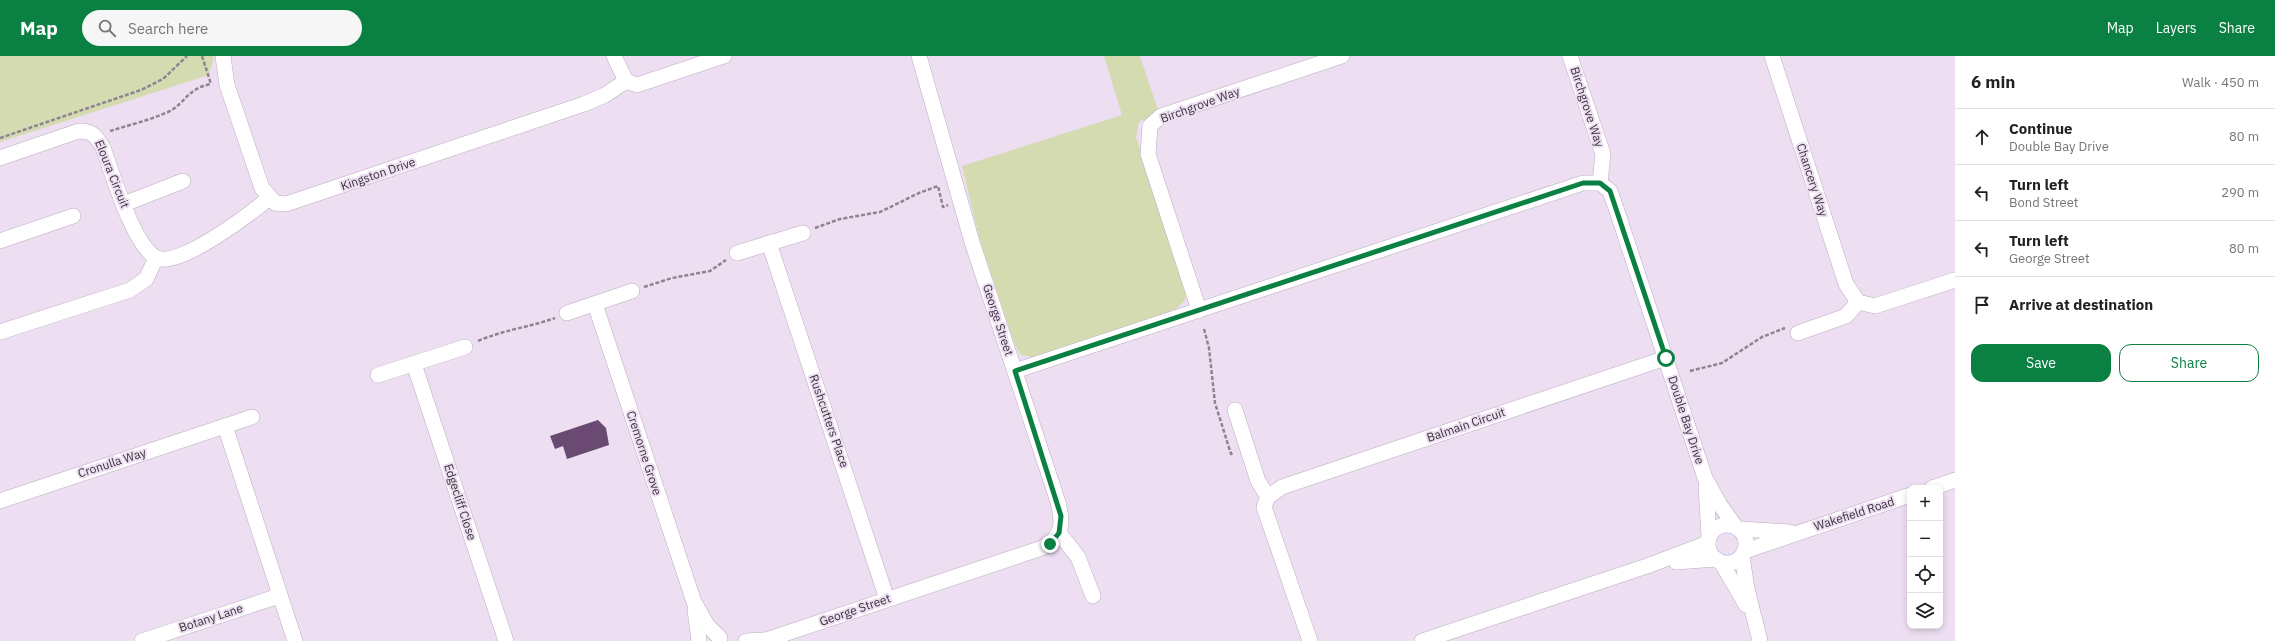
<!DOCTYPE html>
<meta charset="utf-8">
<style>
:root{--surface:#fff;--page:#f6f6f6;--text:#202124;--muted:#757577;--line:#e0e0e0;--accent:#0b8043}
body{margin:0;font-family:"IBM Plex Sans",sans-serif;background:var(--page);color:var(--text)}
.controls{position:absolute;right:12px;bottom:12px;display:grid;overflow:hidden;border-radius:8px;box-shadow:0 2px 6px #0003}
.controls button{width:36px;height:36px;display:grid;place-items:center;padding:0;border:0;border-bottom:1px solid var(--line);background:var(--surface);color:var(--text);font:20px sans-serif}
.stop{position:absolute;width:12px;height:12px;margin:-9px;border:3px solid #0b8043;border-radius:50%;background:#fff}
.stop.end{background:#0b8043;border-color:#fff;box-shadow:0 1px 4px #0008}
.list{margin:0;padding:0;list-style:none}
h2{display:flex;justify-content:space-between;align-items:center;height:52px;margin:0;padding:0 16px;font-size:17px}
h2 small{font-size:13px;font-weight:400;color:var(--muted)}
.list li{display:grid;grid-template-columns:26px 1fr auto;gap:12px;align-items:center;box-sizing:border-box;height:56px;padding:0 16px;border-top:1px solid var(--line)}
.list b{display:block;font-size:15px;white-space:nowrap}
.list p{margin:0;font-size:13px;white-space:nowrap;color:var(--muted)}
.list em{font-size:13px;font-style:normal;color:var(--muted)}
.actions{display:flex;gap:8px;padding:12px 16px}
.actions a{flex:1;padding:9px 0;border:1px solid var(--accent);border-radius:12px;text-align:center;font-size:14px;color:var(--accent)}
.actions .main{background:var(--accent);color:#fff}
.icon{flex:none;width:22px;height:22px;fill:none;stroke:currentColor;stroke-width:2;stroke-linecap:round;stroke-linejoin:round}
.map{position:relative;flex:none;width:1955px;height:585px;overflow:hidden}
header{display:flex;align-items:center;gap:24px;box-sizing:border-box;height:56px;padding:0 20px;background:var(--accent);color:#fff}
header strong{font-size:19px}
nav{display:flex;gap:22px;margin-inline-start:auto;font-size:14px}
.search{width:280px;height:36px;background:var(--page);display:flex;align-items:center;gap:10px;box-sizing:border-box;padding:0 14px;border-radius:22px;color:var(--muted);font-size:15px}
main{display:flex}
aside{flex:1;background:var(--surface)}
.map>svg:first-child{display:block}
.green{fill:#d4dbb0}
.building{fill:#6a4973}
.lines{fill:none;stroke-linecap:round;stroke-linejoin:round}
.minor-casing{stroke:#bbacbf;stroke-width:16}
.path{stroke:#8e8391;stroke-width:2.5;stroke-dasharray:4 2;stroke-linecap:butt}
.minor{stroke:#fff;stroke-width:15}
.route{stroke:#0b8043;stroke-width:5}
.labels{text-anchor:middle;stroke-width:4;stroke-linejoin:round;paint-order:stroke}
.street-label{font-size:12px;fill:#39333b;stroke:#eedef2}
</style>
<header>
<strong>Map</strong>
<div class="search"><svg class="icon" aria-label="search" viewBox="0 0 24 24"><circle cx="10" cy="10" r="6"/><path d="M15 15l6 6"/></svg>Search here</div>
<nav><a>Map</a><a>Layers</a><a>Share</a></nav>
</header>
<main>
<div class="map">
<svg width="1955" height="585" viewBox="0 0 1955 585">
<rect width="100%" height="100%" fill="#eedef2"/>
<g class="green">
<polygon points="0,0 214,0 209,19 0,86"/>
<polygon points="1104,0 1140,0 1159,57 1139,66 1136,81 1186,233 1185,244 1176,253 1036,302 1021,299 1015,289 980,185 962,110 1122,59"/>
</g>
<polygon class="building" points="598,364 606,372 609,389 567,403 563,390 555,393 550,380"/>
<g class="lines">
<defs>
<g id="minor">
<polyline points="223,0 227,29 262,132 275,147 286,148 584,48 605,39 626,25"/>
<polyline points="614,0 626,25 637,29 724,0"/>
<polyline points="1570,0 1603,98 1600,127"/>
<polyline points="1772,0 1846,228 1858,246 1875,250 1955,224"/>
<path d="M0 102 79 75C93 75 96 80 103 92 112 116 134 192 157 202 179 212 250 158 269 142"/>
<polyline points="1600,127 1610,135 1617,155 1705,422 1720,449 1735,470"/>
<polyline points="124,148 183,125"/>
<polyline points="0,185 73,160"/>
<polyline points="769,187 887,543"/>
<polyline points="737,197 803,177"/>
<polyline points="595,248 694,546 707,569 720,582"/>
<polyline points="1199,254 1148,98 1150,70 1161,60 1342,0"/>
<polyline points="567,257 632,235"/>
<polyline points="0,276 130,234 146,223 156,202"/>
<polyline points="1798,277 1846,260 1858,246"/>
<polyline points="414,308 506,585"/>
<polyline points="1015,315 1583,127 1600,127"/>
<polyline points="378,319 465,291"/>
<polyline points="1235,354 1258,425 1268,441"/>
<polyline points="225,370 295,585"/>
<polyline points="1706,430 1709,481"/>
<polyline points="1932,432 1955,424"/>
<polyline points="0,445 252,361"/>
<circle cx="1727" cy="488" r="19"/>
<polyline points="1740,473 1790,476"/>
<polyline points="1059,477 1078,501 1093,540"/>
<polyline points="1745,495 1910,439"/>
<polyline points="1742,500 1747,533 1760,585"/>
<polyline points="1676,506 1716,503"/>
<polyline points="1721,506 1746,549"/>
<polyline points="695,553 699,585"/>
<polyline points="142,585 279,540"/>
<polyline points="746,585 764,584"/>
<path d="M763 585 1042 492C1064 480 1063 467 1058 446L972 186 919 0"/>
<polyline points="1310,585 1264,451 1268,441 1282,431 1666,302"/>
<polyline points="1422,585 1647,510 1708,487"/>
</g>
</defs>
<use href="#minor" class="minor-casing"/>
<g class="path">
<polyline points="202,0 211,28"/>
<path d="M110 75C129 69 151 64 170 55 185 47 188 32 211 28"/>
<polyline points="0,82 141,34 163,23 187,0"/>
<polyline points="815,172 840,163 880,156 919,137 938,130 943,151 948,149"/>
<polyline points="644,231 672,222 710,215 726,204"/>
<polyline points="1204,273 1209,292 1215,347 1231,398 1234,397"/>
<path d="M478 285C503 274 530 271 555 262"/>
<polyline points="1690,315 1722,307 1762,281 1785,272"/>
</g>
<use href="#minor" class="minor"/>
</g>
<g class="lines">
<polyline class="route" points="1050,488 1059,477 1061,460 1015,315 1583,127 1600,127 1610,135 1666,302"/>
</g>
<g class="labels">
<g class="street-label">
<text transform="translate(1200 49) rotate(-20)" y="4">Birchgrove Way</text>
<text transform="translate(1587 51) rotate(72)" y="4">Birchgrove Way</text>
<text transform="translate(112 118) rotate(68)" y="4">Eloura Circuit</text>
<text transform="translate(378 118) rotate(-19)" y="4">Kingston Drive</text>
<text transform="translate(1812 124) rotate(72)" y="4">Chancery Way</text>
<text transform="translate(998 264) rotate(72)" y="4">George Street</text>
<text transform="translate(1686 364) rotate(72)" y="4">Double Bay Drive</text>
<text transform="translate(829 365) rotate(71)" y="4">Rushcutters Place</text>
<text transform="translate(1466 369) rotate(-19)" y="4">Balmain Circuit</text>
<text transform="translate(644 397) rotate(72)" y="4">Cremorne Grove</text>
<text transform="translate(112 407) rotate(-18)" y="4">Cronulla Way</text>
<text transform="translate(460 446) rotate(72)" y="4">Edgecliff Close</text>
<text transform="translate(1854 458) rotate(-18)" y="4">Wakefield Road</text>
<text transform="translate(855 554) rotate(-19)" y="4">George Street</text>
<text transform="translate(211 562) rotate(-18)" y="4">Botany Lane</text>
</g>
</g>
</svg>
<div class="controls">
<button>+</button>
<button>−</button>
<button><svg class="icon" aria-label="locate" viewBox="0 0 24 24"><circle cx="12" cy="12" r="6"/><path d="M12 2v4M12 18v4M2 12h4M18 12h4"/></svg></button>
<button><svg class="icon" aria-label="layers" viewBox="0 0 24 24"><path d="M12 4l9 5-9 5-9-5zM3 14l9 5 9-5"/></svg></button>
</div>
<div class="stop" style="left:1666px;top:302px"></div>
<div class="stop end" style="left:1050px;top:488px"></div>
</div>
<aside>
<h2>6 min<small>Walk · 450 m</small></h2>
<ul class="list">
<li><svg class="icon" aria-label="ahead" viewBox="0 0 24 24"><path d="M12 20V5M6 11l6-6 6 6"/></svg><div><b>Continue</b><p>Double Bay Drive</p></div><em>80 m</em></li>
<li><svg class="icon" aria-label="left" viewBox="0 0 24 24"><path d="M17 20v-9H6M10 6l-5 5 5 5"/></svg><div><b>Turn left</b><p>Bond Street</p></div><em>290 m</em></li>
<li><svg class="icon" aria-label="left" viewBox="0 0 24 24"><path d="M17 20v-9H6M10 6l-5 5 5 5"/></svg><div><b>Turn left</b><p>George Street</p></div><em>80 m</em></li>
<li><svg class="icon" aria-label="arrive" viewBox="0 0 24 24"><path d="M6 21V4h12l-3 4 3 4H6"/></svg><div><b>Arrive at destination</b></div></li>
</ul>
<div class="actions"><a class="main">Save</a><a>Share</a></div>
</aside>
</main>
